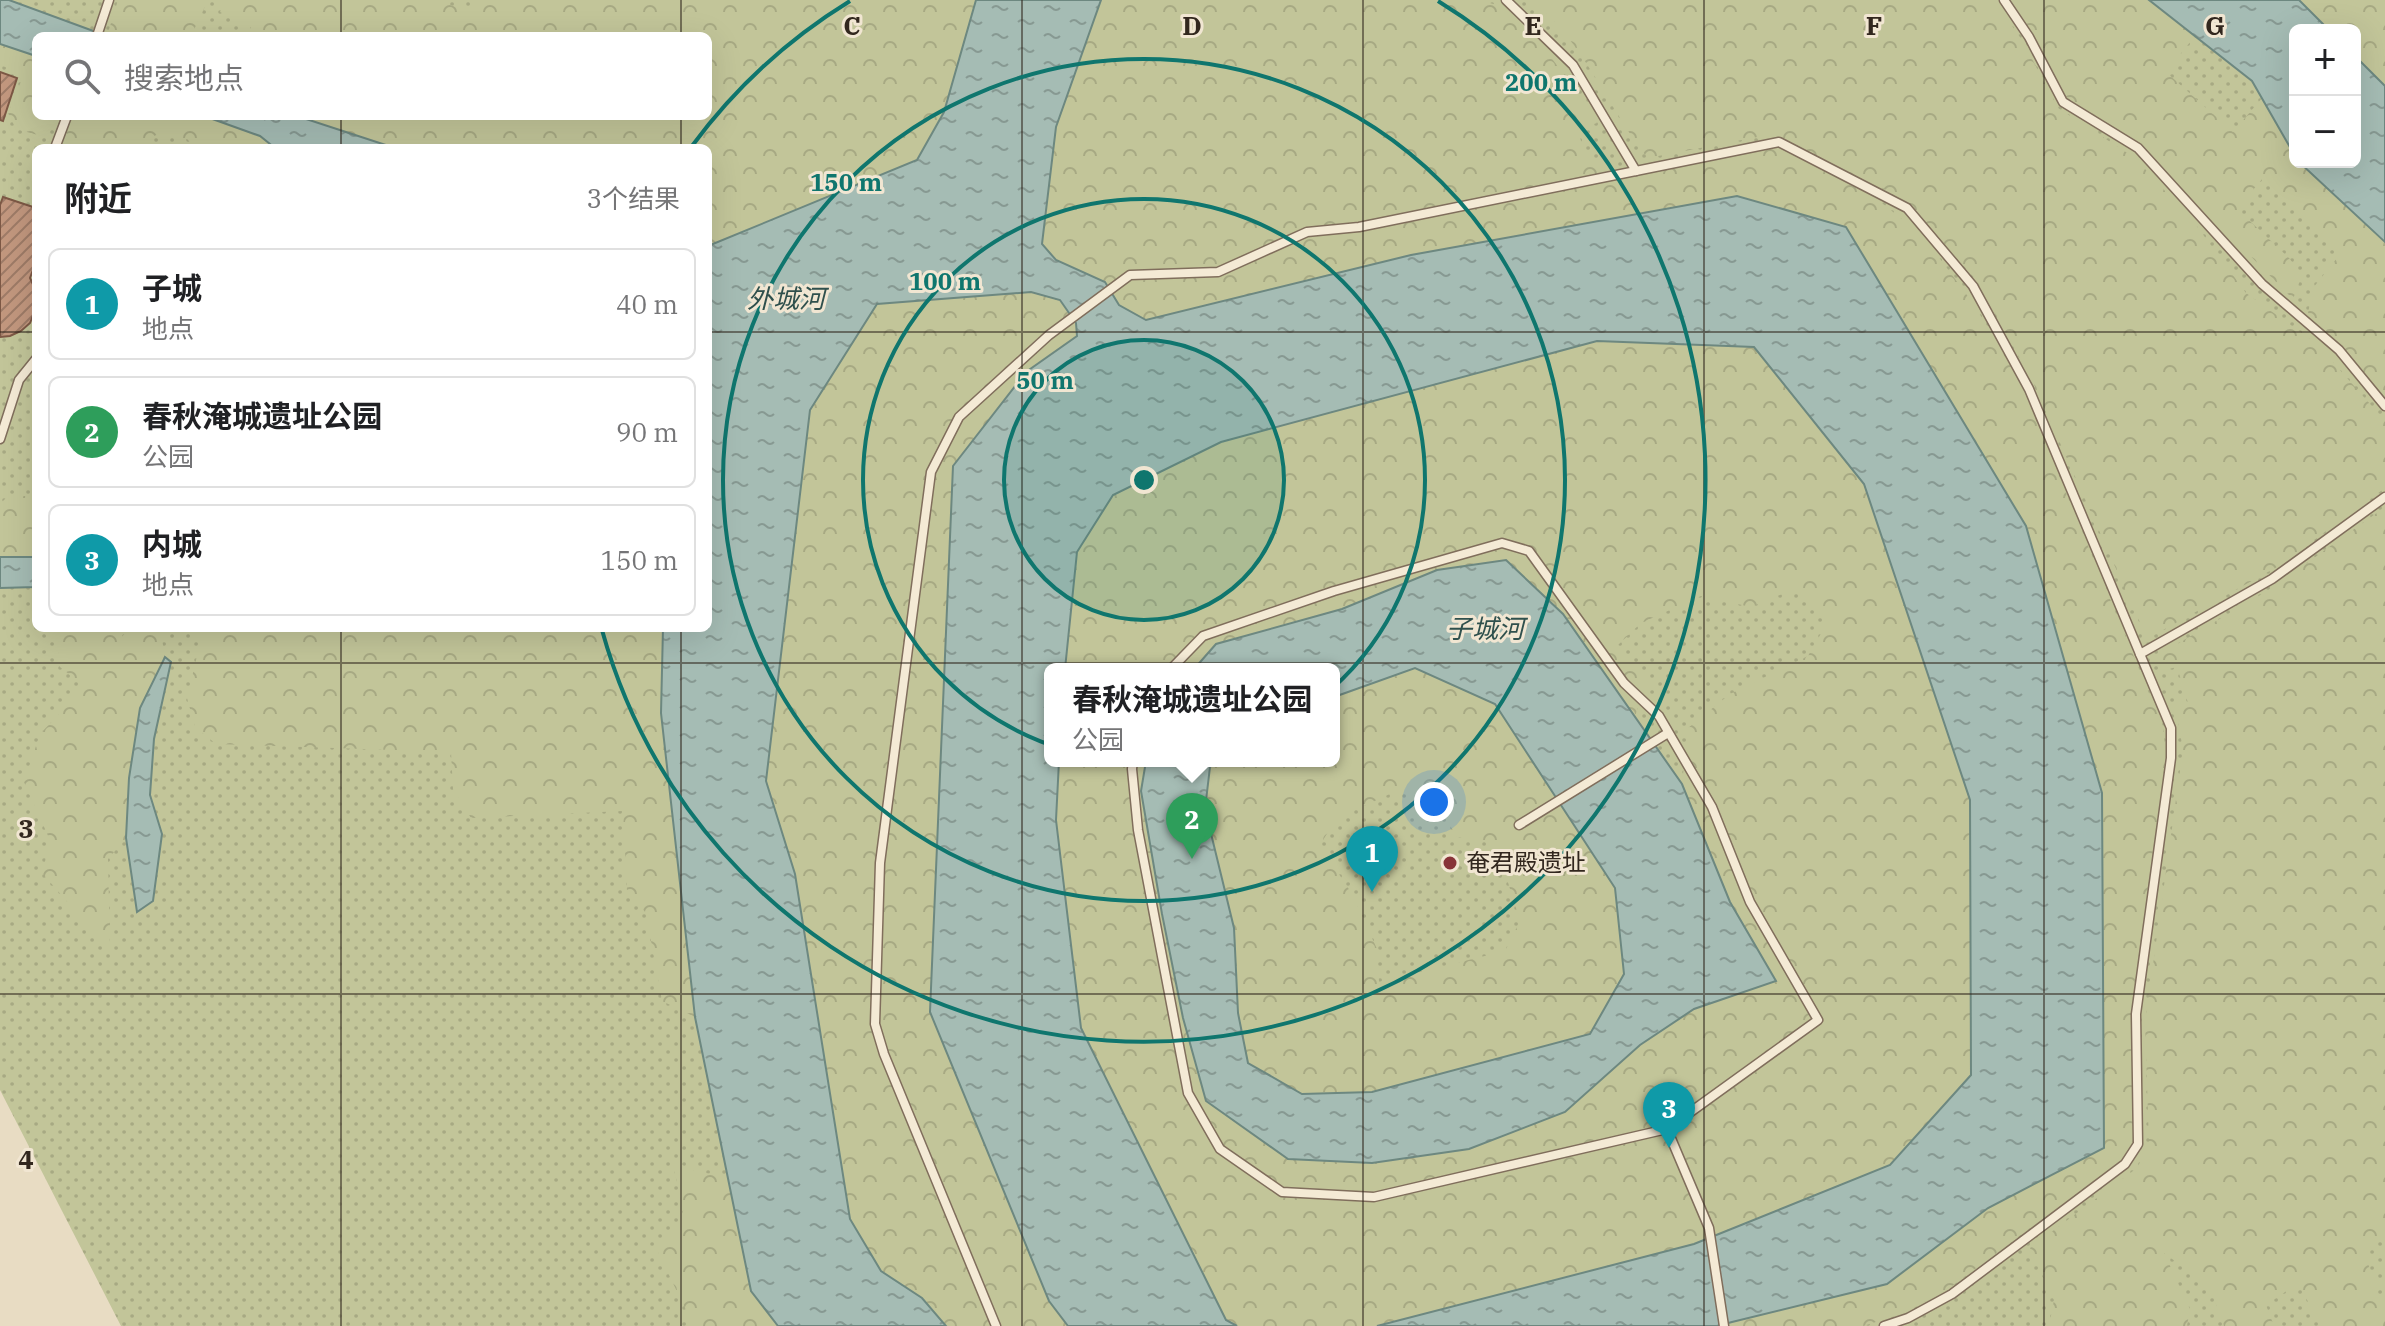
<!DOCTYPE html>
<html lang="zh">
<meta charset="utf-8">
<style>
:root{--surface:#fff;--page:#f6f6f6;--text:#202124;--muted:#757577;--line:#e0e0e0;--accent:#2563eb}
body{margin:0;font-family:"IBM Plex Serif","Noto Sans SC",serif;background:var(--page);color:var(--text)}
.controls{position:absolute;right:24px;top:24px;display:grid;overflow:hidden;border-radius:12px;box-shadow:0 8px 32px #0002}
.controls button{width:72px;height:72px;display:grid;place-items:center;padding:0;border:0;border-bottom:2px solid var(--line);background:var(--surface);color:var(--text);font:40px sans-serif}
.you{position:absolute;left:1434px;top:802px;width:28px;height:28px;margin:-20px;border:6px solid #fff;border-radius:50%;background:#1a73e8;box-shadow:0 0 0 12px #1a73e833}
.badge{display:grid;place-items:center;width:52px;height:52px;border-radius:50%;background:var(--accent);color:#fff;font-size:26px;font-weight:700}
.pin{position:absolute;translate:-50% -66px;filter:drop-shadow(0 2px 4px #0008)}
.pin::after{content:'';position:absolute;top:42px;width:28px;height:24px;background:inherit;clip-path:polygon(0 0,100% 0,50% 100%)}
.popup{position:absolute;left:1044px;top:663px;width:296px;height:104px;box-sizing:border-box;display:grid;place-content:center;border-radius:12px;background:var(--surface);filter:drop-shadow(0 2px 6px #0005);font-size:26px;white-space:nowrap;color:var(--muted)}
.popup b{font-size:30px;color:var(--text)}
.popup::after{content:'';position:absolute;left:50%;top:100%;margin-left:-16px;border:16px solid transparent;border-top-color:var(--surface)}
.list{margin:0;padding:0;list-style:none}
h2{display:flex;justify-content:space-between;align-items:center;height:104px;margin:0;padding:0 32px;font-size:34px}
h2 small{font-size:26px;font-weight:400;color:var(--muted)}
.list li{display:grid;grid-template-columns:52px 1fr auto;gap:24px;align-items:center;box-sizing:border-box;height:112px;margin:0 16px 16px;padding:0 16px;border:2px solid var(--line);border-radius:12px}
.list b{display:block;font-size:30px;white-space:nowrap}
.list p{margin:0;font-size:26px;white-space:nowrap;color:var(--muted)}
.list em{font-size:26px;font-style:normal;color:var(--muted)}
.icon{flex:none;width:44px;height:44px;fill:none;stroke:currentColor;stroke-width:2;stroke-linecap:round;stroke-linejoin:round}
.map{position:relative;flex:none;width:2385px;height:1326px;overflow:hidden}
.search{position:absolute;background:var(--surface);box-shadow:0 8px 32px #0002;left:32px;top:32px;width:680px;height:88px;display:flex;align-items:center;gap:20px;box-sizing:border-box;padding:0 28px;border-radius:12px;color:var(--muted);font-size:30px}
.panel{position:absolute;background:var(--surface);box-shadow:0 8px 32px #0002;left:32px;top:144px;width:680px;height:488px;border-radius:12px}
.map>svg:first-child{display:block}
.grass{fill:url(#grass-dots);fill-rule:evenodd}
.forest{fill:url(#forest-crowns);fill-rule:evenodd}
.water{fill:url(#water-ripples);stroke:#6d8880;stroke-width:2}
.building{fill:url(#building-hatch);stroke:#7d5845;stroke-width:2}
.lines{fill:none;stroke-linecap:round;stroke-linejoin:round}
.lane-casing{stroke:#806e5c;stroke-width:11}
.lane{stroke:#f4ead5;stroke-width:8}
.grid{fill:none;stroke:#32271e;stroke-width:2;stroke-opacity:0.55}
.ring{fill:none;stroke:#0f766e;stroke-width:4}
.poi-dot{fill:#883338;stroke:#f1e6d2;stroke-width:3}
.labels{text-anchor:middle;stroke-width:6;stroke-linejoin:round;paint-order:stroke}
.poi-label{font-size:24px;fill:#32271e;stroke:#f1e6d2;text-anchor:start}
.water-label{font-size:26px;font-style:italic;fill:#2f504d;stroke:#f1e6d2}
.grid-label{font-size:26px;text-anchor:middle;font-weight:bold;fill:#32271e;stroke:#f1e6d2;stroke-width:6;stroke-linejoin:round;paint-order:stroke}
.centre{fill:#0f766e;stroke:#f1e6d2;stroke-width:4}
.ring-label{font-size:24px;text-anchor:middle;font-weight:bold;fill:#0f766e;stroke:#f1e6d2;stroke-width:6;stroke-linejoin:round;paint-order:stroke}
</style>
<div class="map">
<svg width="2385" height="1326" viewBox="0 0 2385 1326">
<defs>
<pattern id="grass-dots" width="8" height="8" patternUnits="userSpaceOnUse" patternTransform="scale(2)"><rect width="8" height="8" fill="#c2c599"/><path d="M2 2h.1M6 6h.1" fill="none" stroke="#a7a983" stroke-width="1.8" stroke-linecap="round"/></pattern>
<pattern id="forest-crowns" width="20" height="18" patternUnits="userSpaceOnUse" patternTransform="scale(2)"><rect width="20" height="18" fill="#c2c599"/><path d="M2 6a3 3 0 1 1 6 0M12 15a3 3 0 1 1 6 0" fill="none" stroke="#a7a983"/></pattern>
<pattern id="water-ripples" width="26" height="14" patternUnits="userSpaceOnUse" patternTransform="scale(2)"><rect width="26" height="14" fill="#a5bcb4"/><path d="M2 4q2-2 4 0t4 0M15 11q2-2 4 0t4 0" fill="none" stroke="#879992"/></pattern>
<pattern id="building-hatch" width="6" height="6" patternUnits="userSpaceOnUse" patternTransform="scale(2)"><rect width="6" height="6" fill="#c2977e"/><path d="M-1 1l2-2M0 6l6-6M5 7l2-2" fill="none" stroke="#9e7b67"/></pattern>
</defs>
<rect width="100%" height="100%" fill="#e8dcc3"/>
<g class="grass">
<polygon points="0,0 567,0 552,36 36,36 36,116 516,116 395,148 337,129 325,148 36,148 36,557 0,557"/>
<path d="M976 0H2385V1326H121L0 1090V588L36 587V628H708V246L917 160 944 112ZM2295 30H2355V162H2295ZM1050 669H1334V761H1050Z"/>
</g>
<g class="forest">
<polygon points="118,0 208,0 191,36 107,36"/>
<polygon points="225,0 448,0 447,4 468,11 472,0 976,0 944,112 917,160 708,246 708,148 395,148 297,116 708,116 708,36 247,36 251,27 220,12"/>
<path d="M1101 0H1468C1478 2 1491 2 1500 6 1529 22 1579 94 1597 123L1578 129 1586 161 1607 156 1612 181 1780 147 1872 195 1924 237 1975 306 2021 384 2163 727 2166 755 2131 1011 2133 1140 2119 1162 1952 1286 1905 1313 1863 1326H1733L1732 1322 1887 1284 1988 1208 2104 1148 2102 793 2026 525 1846 227 1411 255 1146 320 1119 305 1105 282 1056 260 1042 244 1055 127Z"/>
<path d="M1528 0H1994L2022 40 2058 108 2135 158 2196 225 2246 293 2317 344 2385 421V488L2277 567 2154 635 2142 627 2032 380 1977 281 1905 199 1773 134 1648 158C1611 114 1578 29 1528 0Z"/>
<polygon points="2009,0 2149,0 2195,36 2166,72 2233,132 2262,98 2295,156 2295,162 2299,162 2385,242 2385,399 2343,347 2308,313 2313,288 2341,253 2263,178 2237,209 2289,258 2302,275 2293,299 2139,143 2065,96 2032,33"/>
<polygon points="2299,0 2385,0 2385,86 2355,56 2355,30 2329,30"/>
<polygon points="0,44 36,57 36,116 57,116 53,128 38,135 16,129 8,113 24,74 0,65"/>
<path d="M73 116C140 116 220 103 275 148H196L187 139 156 135 142 144 141 148H68L67 131Z"/>
<polygon points="1031,292 1060,300 1076,323 1077,336 1026,372 1049,1301 1068,1326 946,1326 922,1298 881,1271 850,1219 795,874 766,781 810,410 877,304"/>
<polygon points="1597,341 1754,347 1864,484 1970,800 1971,1075 1890,1165 1694,1244 1377,1326 1237,1326 1226,1320 1081,1028 1056,820 1059,761 1146,761 1141,791 1162,914 1183,1018 1206,1101 1287,1159 1372,1163 1640,1045 1694,1009 1776,981 1730,902 1682,784 1688,728 1730,694 1808,656 1827,623 1794,589 1751,607 1701,596 1641,623 1618,645 1648,680 1635,716 1563,614 1437,570 1342,609 1216,644 1194,669 1065,669 1077,552 1113,495 1221,442"/>
<polygon points="8,496 25,496 36,507 36,557 0,557 0,504"/>
<polygon points="2385,507 2385,1233 2365,1254 2385,1316 2385,1326 2321,1326 2298,1283 2266,1305 2274,1326 2224,1326 2210,1287 2164,1253 2190,1309 2187,1326 2049,1326 2054,1300 2030,1248 2137,1168 2149,1145 2145,1022 2183,749 2175,707 2188,703 2177,667 2161,671 2157,656 2272,588"/>
<polygon points="55,628 109,628 118,641 130,628 160,628 165,657 140,708 129,778 126,838 108,859 110,951 43,874 49,838 24,782 40,734 85,687 60,667"/>
<polygon points="202,628 663,628 661,713 695,1017 662,1001 646,913 627,891 623,811 471,818 453,789 451,752 216,744 195,727 187,698 203,631"/>
<path d="M1415 668 1495 704 1615 888 1624 974 1590 1034 1372 1092 1302 1094 1248 1063 1205 809 1210 767 1217 761H1334V697ZM1394 792 1434 799 1457 837 1496 844 1520 921 1505 951 1379 982 1377 949 1352 894 1320 845 1336 819Z"/>
<polygon points="671,1160 697,1172 727,1176 751,1291 778,1326 688,1326 687,1312 654,1244 679,1227 684,1207"/>
</g>
<g class="water">
<polygon points="0,0 9,0 107,36 36,36 36,56 0,44"/>
<polygon points="976,0 1101,0 1056,127 1042,244 1056,260 1105,282 1119,305 1146,320 1411,255 1737,196 1846,227 2026,526 2102,793 2104,1148 1988,1208 1887,1284 1732,1322 1717,1326 1377,1326 1694,1244 1890,1165 1971,1075 1970,800 1864,484 1754,347 1597,341 1221,442 1113,495 1077,552 1065,669 1050,669 1050,761 1059,761 1056,820 1081,1028 1226,1320 1237,1326 1068,1326 1049,1301 930,1012 953,466 1026,372 1077,336 1076,323 1060,300 1031,292 877,304 810,410 766,781 795,874 850,1219 881,1271 922,1298 946,1326 778,1326 751,1291 695,1017 661,713 663,628 708,628 708,246 917,160 944,112"/>
<polygon points="2149,0 2299,0 2329,30 2295,30 2295,156 2252,81"/>
<polygon points="2355,56 2385,86 2385,242 2299,162 2355,162"/>
<polygon points="204,116 297,116 395,148 275,148 260,136"/>
<polygon points="0,557 36,557 36,587 0,588"/>
<polygon points="1506,560 1563,614 1682,784 1730,902 1776,981 1694,1009 1640,1045 1565,1112 1469,1149 1372,1163 1288,1159 1206,1101 1183,1018 1162,914 1141,791 1146,761 1217,761 1210,767 1205,809 1234,928 1238,1013 1248,1063 1302,1094 1372,1092 1590,1034 1624,974 1615,888 1495,704 1415,668 1334,697 1334,669 1194,669 1216,644 1342,609 1437,570"/>
<polygon points="165,657 171,662 154,739 150,795 162,834 153,901 137,912 126,838 129,778 140,708"/>
</g>
<g class="building">
<polygon points="0,72 17,78 3,121 0,120"/>
<polygon points="3,197 36,208 36,262 30,278 36,291 36,308 30,323 21,331 10,336 0,337 0,205"/>
</g>
<g class="lines">
<defs>
<g id="lane">
<polyline points="1506,0 1573,65 1636,171"/>
<polyline points="2004,0 2029,37 2063,102 2138,148 2262,284 2339,350 2385,406"/>
<polyline points="97,36 109,0"/>
<polyline points="55,148 67,116"/>
<polyline points="0,439 19,380 36,359"/>
<polyline points="2140,654 2272,579 2385,497"/>
<polyline points="1133,761 1132,769 1138,830 1188,1093 1220,1149 1282,1192 1374,1197 1667,1129 1818,1020 1750,902 1712,807 1659,716 1624,683 1529,551 1502,543 1334,591 1203,636 1171,669"/>
<polyline points="1519,825 1668,733"/>
<polyline points="1667,1129 1709,1228 1724,1326"/>
<polyline points="996,1326 884,1054 875,1024 880,863 931,472 959,417 1049,335 1130,275 1218,272 1307,232 1359,227 1779,142 1907,208 1973,286 2029,389 2171,728 2171,758 2136,1014 2138,1144 2125,1164 1952,1294 1908,1318 1884,1326"/>
</g>
</defs>
<use href="#lane" class="lane-casing"/>
<use href="#lane" class="lane"/>
</g>
<path class="grid" d="M341 0V36M681 0V36M1022 0V1326M1363 0V1326M1704 0V1326M2044 0V1326M341 116V148M681 116V148M0 332H36M708 332H2385M341 628V1326M681 628V1326M0 663H2385M0 994H2385"/>
<circle cx="1144" cy="480" r="140" fill="#0f766e" fill-opacity=".12"/>
<g class="ring">
<circle cx="1144" cy="480" r="140"/>
<circle cx="1144" cy="480" r="281"/>
<circle cx="1144" cy="480" r="421"/>
<path d="M692 146A562 562 0 0 1 850 1M1438 1A562 562 0 1 1 602 630"/>
</g>
<circle class="poi-dot" cx="1450" cy="863" r="8"/>
<g class="labels">
<g class="poi-label">
<text x="1466" y="871">奄君殿遗址</text>
</g>
<g class="water-label">
<text x="786" y="308">外城河</text>
<text x="1485" y="638">子城河</text>
</g>
</g>
<g class="grid-label">
<text x="852" y="35">C</text>
<text x="1192" y="35">D</text>
<text x="1533" y="35">E</text>
<text x="1874" y="35">F</text>
<text x="2215" y="35">G</text>
<text x="26" y="838">3</text>
<text x="26" y="1169">4</text>
</g>
<circle cx="1144" cy="480" r="12" class="centre"/>
<g class="ring-label">
<text x="1541" y="91">200 m</text>
<text x="846" y="191">150 m</text>
<text x="945" y="290">100 m</text>
<text x="1045" y="389">50 m</text>
</g>
</svg>
<div class="controls">
<button>+</button>
<button>−</button>
</div>
<div class="you"></div>
<div class="pin badge" style="left:1372px;top:892px;background:#0f9aa8">1</div>
<div class="pin badge" style="left:1192px;top:859px;background:#2e9e5b">2</div>
<div class="popup"><b>春秋淹城遗址公园</b>公园</div>
<div class="pin badge" style="left:1669px;top:1148px;background:#0f9aa8">3</div>
<div class="search"><svg class="icon" aria-label="search" viewBox="0 0 24 24"><circle cx="10" cy="10" r="6"/><path d="M15 15l6 6"/></svg>搜索地点</div>
<section class="panel">
<h2>附近<small>3个结果</small></h2>
<ul class="list">
<li><span class="badge" style="background:#0f9aa8">1</span><div><b>子城</b><p>地点</p></div><em>40 m</em></li>
<li><span class="badge" style="background:#2e9e5b">2</span><div><b>春秋淹城遗址公园</b><p>公园</p></div><em>90 m</em></li>
<li><span class="badge" style="background:#0f9aa8">3</span><div><b>内城</b><p>地点</p></div><em>150 m</em></li>
</ul>
</section>
</div>
